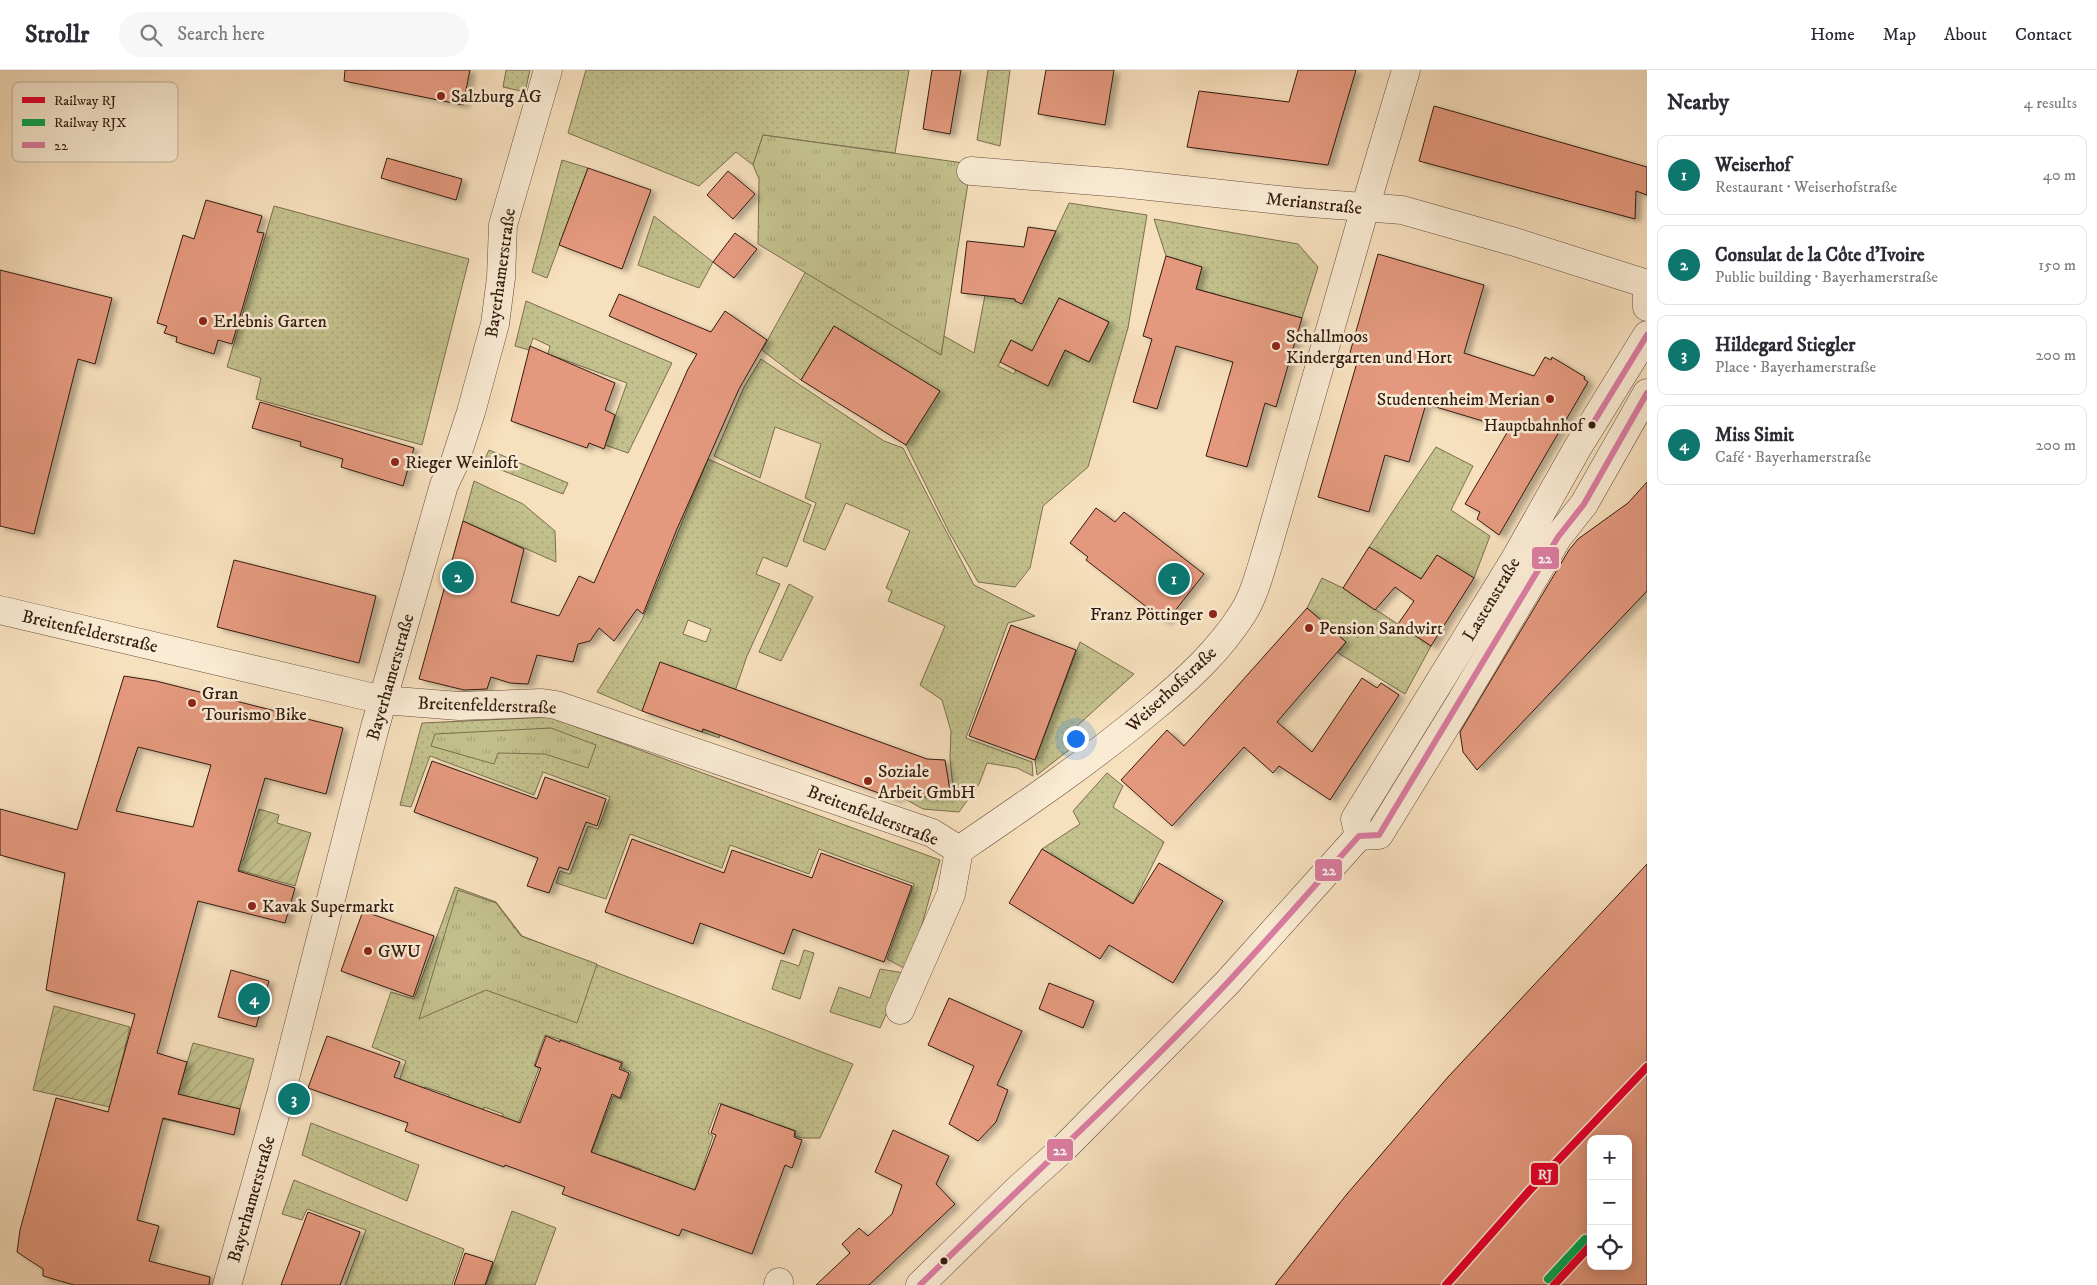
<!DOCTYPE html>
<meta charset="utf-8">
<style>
:root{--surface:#fff;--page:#f7f7f7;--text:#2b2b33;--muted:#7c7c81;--line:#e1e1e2;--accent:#0f766e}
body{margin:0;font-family:"IM FELL DW Pica",serif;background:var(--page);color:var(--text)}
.controls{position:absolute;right:15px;bottom:15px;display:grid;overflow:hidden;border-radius:10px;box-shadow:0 2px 12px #0003}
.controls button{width:45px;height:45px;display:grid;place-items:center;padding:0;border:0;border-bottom:1px solid var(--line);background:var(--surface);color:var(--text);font:25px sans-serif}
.you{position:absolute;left:1075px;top:668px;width:18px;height:18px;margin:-12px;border:4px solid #fff;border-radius:50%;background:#1a73e8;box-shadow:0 0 0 8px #1a73e833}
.badge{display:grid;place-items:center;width:32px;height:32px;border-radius:50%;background:var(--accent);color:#fff;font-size:16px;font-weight:700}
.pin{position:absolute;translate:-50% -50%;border:2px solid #fff;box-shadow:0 1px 5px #0006}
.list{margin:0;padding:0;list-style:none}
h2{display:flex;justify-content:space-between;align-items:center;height:65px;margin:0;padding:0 20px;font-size:21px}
h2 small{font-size:16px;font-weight:400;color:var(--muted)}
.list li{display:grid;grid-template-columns:32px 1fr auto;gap:15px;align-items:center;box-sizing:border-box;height:80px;margin:0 10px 10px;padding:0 10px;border:1px solid var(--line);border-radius:10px}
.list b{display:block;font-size:19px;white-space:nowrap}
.list p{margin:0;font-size:16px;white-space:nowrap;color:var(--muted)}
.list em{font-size:16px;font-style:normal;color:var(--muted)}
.icon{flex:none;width:28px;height:28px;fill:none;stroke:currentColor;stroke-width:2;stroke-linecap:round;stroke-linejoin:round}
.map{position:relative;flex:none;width:1647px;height:1215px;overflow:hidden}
header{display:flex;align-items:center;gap:30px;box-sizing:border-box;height:70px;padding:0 25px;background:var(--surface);border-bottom:1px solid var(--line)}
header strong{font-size:24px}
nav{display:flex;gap:28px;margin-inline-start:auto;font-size:18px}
.search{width:350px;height:45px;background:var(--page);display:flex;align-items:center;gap:12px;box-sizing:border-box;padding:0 18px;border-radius:28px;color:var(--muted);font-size:19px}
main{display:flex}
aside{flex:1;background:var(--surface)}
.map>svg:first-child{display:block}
.grass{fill:url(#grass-dots);stroke:#7c6e4e;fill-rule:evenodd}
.park{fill:url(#park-tufts);stroke:#7c6e4e}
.garden{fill:url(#garden-furrows);stroke:#7c6e4e}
.building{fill:#e4997e;stroke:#341b10;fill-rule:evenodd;filter:url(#shadow)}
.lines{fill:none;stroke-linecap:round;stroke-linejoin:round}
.minor-casing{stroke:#654c3b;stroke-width:29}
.minor{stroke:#faebd4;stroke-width:28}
.bus-1-casing{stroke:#faebd4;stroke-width:10}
.bus-1{stroke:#db7ca2;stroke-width:6}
.rail-1-casing{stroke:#faebd4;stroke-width:11}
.rail-2-casing{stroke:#faebd4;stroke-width:11}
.rail-1{stroke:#e4002b;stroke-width:8}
.rail-2{stroke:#00a651;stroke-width:8}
.poi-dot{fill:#8f2418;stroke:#faebd4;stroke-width:2}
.bus-dot{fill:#341b10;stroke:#faebd4;stroke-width:2}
.labels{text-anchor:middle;stroke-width:5;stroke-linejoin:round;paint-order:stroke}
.bus-label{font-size:17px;fill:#341b10;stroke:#faebd4;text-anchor:end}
.poi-label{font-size:18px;fill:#341b10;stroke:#faebd4;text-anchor:start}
.street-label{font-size:18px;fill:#341b10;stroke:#faebd4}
.key{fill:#faebd4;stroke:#bfad99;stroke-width:1}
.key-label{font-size:14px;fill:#341b10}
.line-badge{stroke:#faebd4;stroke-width:2}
.badge-label{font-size:14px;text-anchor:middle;font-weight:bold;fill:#fff}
</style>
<header>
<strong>Strollr</strong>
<div class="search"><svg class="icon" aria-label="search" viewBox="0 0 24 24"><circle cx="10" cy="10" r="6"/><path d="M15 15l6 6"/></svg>Search here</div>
<nav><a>Home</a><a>Map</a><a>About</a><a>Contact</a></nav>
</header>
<main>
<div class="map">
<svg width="1647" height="1215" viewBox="0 0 1647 1215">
<defs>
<pattern id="grass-dots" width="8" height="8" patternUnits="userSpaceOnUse" patternTransform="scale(1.25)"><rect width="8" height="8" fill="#c3c18d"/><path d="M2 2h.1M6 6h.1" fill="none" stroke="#a8a579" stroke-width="1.8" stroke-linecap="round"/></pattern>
<pattern id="park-tufts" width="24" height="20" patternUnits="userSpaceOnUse" patternTransform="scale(1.25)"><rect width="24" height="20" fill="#c3c18d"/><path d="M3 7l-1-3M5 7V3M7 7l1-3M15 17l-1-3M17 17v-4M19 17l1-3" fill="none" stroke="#a8a579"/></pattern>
<pattern id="garden-furrows" width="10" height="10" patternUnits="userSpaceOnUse" patternTransform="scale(1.25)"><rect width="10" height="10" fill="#c3c18d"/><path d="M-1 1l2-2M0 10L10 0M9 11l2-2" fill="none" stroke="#a8a579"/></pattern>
<filter id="shadow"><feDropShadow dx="5.5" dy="3" stdDeviation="2.5" flood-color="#0004"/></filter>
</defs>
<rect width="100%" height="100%" fill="#f7e0bd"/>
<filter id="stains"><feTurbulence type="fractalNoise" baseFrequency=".004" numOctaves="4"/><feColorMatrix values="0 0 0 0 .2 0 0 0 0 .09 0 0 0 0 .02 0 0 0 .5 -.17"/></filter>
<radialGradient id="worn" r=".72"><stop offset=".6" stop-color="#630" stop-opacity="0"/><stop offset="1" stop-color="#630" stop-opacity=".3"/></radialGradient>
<g class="grass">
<polygon points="506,0 530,0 525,22 503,17"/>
<polygon points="586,0 909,0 895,83 763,65 753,95 736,82 699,116 568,63"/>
<polygon points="988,0 1010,0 1000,76 977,70"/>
<polygon points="562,90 588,98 547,208 532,202"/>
<path d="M1069 133 1147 145 1128 258 1088 397 1043 436 1030 498 1015 517 978 512 949 462 906 375 939 321 834 256 801 310 762 280 806 201 941 285 944 266 974 283 985 225 1044 187ZM1059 228 1109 252 1089 292 1065 280 1048 315 1016 300 1014 304 998 296 1011 270 1041 285 1039 267Z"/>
<polygon points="274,136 469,189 422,375 256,329 261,308 227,297"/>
<polygon points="654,146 713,192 699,218 638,195"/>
<polygon points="1154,149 1298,174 1318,197 1302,248 1196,219 1202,197 1166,186"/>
<polygon points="526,231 672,293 628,383 605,375 627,313 548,284 550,276 533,268 529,280 515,276"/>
<polygon points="761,289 884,371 903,378 974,515 1035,546 1008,553 966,668 1032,692 1033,706 1017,698 987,693 979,714 959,742 923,739 903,728 906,721 926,728 954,728 950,688 951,661 942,630 920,615 945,556 888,531 892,521 886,518 910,461 846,433 825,480 803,471 816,433 805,428 821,374 775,357 760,408 714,386 744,317"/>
<polygon points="1436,377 1473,396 1451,440 1490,466 1474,508 1437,485 1421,509 1369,477"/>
<polygon points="489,380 568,413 563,424 483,393"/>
<path d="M708 389 811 435 787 497 763 487 756 504 780 514 747 586 719 668 702 662 719 614 642 641 597 622 642 550ZM688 550 711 559 706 572 683 564Z"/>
<polygon points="474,411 523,434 555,461 556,492 463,451"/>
<polygon points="1322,508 1343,518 1431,576 1405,624 1338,583 1346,572 1307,538"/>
<polygon points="789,514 813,527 781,591 759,582"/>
<polygon points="1080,572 1134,604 1077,656 1083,669 1037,705 1035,690"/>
<polygon points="550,647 940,790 909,901 887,889 914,814 819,779 809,804 730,775 722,798 630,764 606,829 556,813 560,801 570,804 588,756 598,759 610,727 543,702 534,725 430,686 411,737 400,735 422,653"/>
<polygon points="1107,703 1123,716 1113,737 1164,772 1133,834 1042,779 1080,754 1073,741"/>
<polygon points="455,817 496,832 522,866 853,994 820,1068 802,1068 795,1066 796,1061 777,1054 774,1059 752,1051 753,1045 719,1033 708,1063 713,1066 693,1125 676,1118 677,1113 658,1106 656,1111 640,1105 641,1099 603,1086 601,1090 590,1086 613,1026 621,1029 631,1002 621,998 623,992 602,985 600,991 578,982 579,975 545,965 534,996 539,998 517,1057 502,1052 503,1044 484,1037 482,1044 448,1031 449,1025 425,1017 422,1021 399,1011 406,991 372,977 391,922 414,929"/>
<polygon points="804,880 814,883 800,929 772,919 781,890 799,896"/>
<polygon points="880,899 904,903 880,958 830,942 839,917 870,928"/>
<polygon points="311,1053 419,1095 407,1131 302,1085"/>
<polygon points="294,1110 464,1179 452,1215 345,1215 366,1160 307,1139 302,1150 282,1144"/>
<polygon points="512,1141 556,1158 535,1215 486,1215"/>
</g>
<g class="park">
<polygon points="763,65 971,94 941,285 758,174 759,109 753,95"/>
<polygon points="551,658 596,675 588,698 545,684 498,683 494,694 431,676 435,664"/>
<polygon points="458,820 496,833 521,866 597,894 577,953 486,920 419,949"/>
</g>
<g class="garden">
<polygon points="259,739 279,745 277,753 311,763 295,816 214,793 216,783 243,791"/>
<polygon points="54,936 130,957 116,1014 176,1030 193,973 254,989 240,1039 211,1032 204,1058 33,1020"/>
</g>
<g class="building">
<polygon points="345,0 470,0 463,35 344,11"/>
<polygon points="932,0 961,0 950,64 923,59"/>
<polygon points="1046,0 1114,0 1105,55 1038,44"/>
<polygon points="1298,0 1356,0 1328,95 1187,77 1199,21 1289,32"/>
<polygon points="1434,36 1647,97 1647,125 1636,121 1635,149 1419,91"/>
<polygon points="387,88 462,109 456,130 381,108"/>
<polygon points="588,98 651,120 622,199 559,175"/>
<polygon points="728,101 755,124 733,149 707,125"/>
<polygon points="206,130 262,146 257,162 264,163 232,274 218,270 214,284 176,272 177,267 164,263 167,256 157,253 183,165 194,169"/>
<polygon points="1028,157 1056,161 1022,234 1015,231 1015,229 961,223 967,171 1024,177"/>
<polygon points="735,163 757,179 734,208 713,192"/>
<polygon points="1378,184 1484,215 1464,283 1534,306 1545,287 1551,290 1552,287 1585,307 1584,309 1588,312 1499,465 1477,449 1480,442 1465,434 1508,361 1505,360 1506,358 1426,334 1409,392 1385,385 1369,442 1318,427 1358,289 1349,286"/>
<polygon points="1166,186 1202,197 1196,219 1302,248 1276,337 1265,333 1247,397 1206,386 1233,292 1176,276 1157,339 1133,332 1152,269 1143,266"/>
<polygon points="0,200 112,228 95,294 78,289 34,464 0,456"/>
<polygon points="619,224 711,262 725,241 767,270 739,319 677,459 643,544 637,539 614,571 599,558 590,571 578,574 573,592 537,585 528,614 510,613 491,607 487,619 464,620 419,609 463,451 524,479 511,532 559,546 579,506 594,513 688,299 697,284 609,246"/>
<polygon points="1059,228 1109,252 1089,292 1065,280 1048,316 1000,292 1011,270 1032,281"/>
<polygon points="834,256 940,321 906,375 801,310"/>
<polygon points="530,276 615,313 605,340 615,345 604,379 589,373 587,378 511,351"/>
<polygon points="260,332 414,378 403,416 341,397 343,389 300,376 301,372 252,358"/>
<polygon points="1647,412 1647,521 1477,700 1463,682 1460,662 1569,480 1578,469 1628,433"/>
<polygon points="1096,438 1115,452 1124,442 1204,504 1166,552 1086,490 1088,487 1070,473"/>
<polygon points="1369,477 1421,509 1437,485 1474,508 1431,576 1398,554 1414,531 1395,517 1375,540 1343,518"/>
<polygon points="234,490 376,526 359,593 217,557"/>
<polygon points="1307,538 1346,572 1277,652 1312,682 1362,608 1377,618 1381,613 1399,625 1330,730 1279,696 1273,703 1244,677 1172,756 1121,710 1167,660 1184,676"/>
<polygon points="1011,555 1076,580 1035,690 969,666"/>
<polygon points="660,592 927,689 945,690 951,727 926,727 902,719 898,730 703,659 702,662 642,641"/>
<path d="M124 606 156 611 343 658 326 724 265 708 238 801 295 818 285 853 198 831 157 983 187 992 178 1024 240 1039 234 1065 163 1048 137 1150 159 1156 149 1191 210 1207 209 1215H74L43 1206V1199L17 1182 20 1160 56 1028 108 1042 135 944 46 920 65 803 0 785V739L77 760ZM138 677 211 695 193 757 116 741Z"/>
<polygon points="432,691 537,729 545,707 606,729 597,756 586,752 568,800 559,797 549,823 527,816 538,788 414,742"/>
<polygon points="632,769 724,803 732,780 812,808 821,783 912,816 884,892 793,859 784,884 700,853 693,874 605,842"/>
<polygon points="1042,779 1133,834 1159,793 1223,831 1173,913 1109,875 1100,889 1009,833"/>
<path d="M1647 794V1215H1275L1347 1124 1448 1007ZM1591 1069H1628V1196H1591Z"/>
<polygon points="363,841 434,866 413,927 341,901"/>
<polygon points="231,900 269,911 256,957 218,947"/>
<polygon points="1049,913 1094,931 1083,958 1039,939"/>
<polygon points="949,928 1022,961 997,1015 1008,1020 996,1052 978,1071 949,1054 974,996 928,975"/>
<polygon points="327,966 400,992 394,1007 520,1053 541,998 535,996 546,966 560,972 560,970 622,993 619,999 629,1003 620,1028 612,1024 591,1082 695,1120 716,1065 711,1063 721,1034 795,1061 794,1067 802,1070 792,1098 785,1095 752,1184 682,1159 679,1166 562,1124 565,1117 505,1095 504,1097 405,1061 408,1053 308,1018"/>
<polygon points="893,1060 949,1086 936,1114 955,1134 869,1215 816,1215 850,1183 842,1174 859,1158 868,1166 892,1144 902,1115 875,1102"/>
<polygon points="308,1142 360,1162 340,1215 281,1215"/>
<polygon points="465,1183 493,1192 485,1215 454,1215"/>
</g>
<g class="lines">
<defs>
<g id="minor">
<polyline points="971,101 1121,113 1298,132 1402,140 1515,172 1647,214"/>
<polyline points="1647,226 1647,237"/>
<polyline points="0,540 383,630 459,636 542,633 556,635 932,763 959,780"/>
<polyline points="1359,766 1355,749 1515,489 1578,377 1647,265"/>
<path d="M900 940 951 824 959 780C1025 735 1090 691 1152 639 1186 611 1219 581 1243 543 1255 524 1261 498 1268 476L1365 138 1406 0"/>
<polyline points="227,1215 281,1024 375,657 444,415 454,394 471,342 495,254 501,208 503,155 548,0"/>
<polyline points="778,1215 779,1212"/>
<polyline points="920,1215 1017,1120 1064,1078 1227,913 1359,766 1379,765 1460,633 1558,467 1584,434 1647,323"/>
</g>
</defs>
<use href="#minor" class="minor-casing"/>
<use href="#minor" class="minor"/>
<defs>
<g id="bus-1">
<polyline points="1592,355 1647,265"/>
<path d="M920 1215C1023 1114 1129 1018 1228 912 1272 865 1315 815 1359 766L1379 765 1558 467 1584 434 1647 323"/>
</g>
</defs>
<use href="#bus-1" class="bus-1-casing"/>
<use href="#bus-1" class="bus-1"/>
<defs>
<g id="rail-1">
<polyline points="1446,1215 1530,1120 1647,997"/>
<polyline points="1554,1215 1591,1175"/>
</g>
<polyline id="rail-2" points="1548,1209 1585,1169"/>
</defs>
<use href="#rail-1" class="rail-1-casing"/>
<use href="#rail-2" class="rail-2-casing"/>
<use href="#rail-1" class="rail-1"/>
<use href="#rail-2" class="rail-2"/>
</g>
<g class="poi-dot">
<circle cx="441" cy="26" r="5"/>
<circle cx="203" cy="251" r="5"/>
<circle cx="1276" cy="276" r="5"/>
<circle cx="1550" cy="329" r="5"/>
<circle cx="395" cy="392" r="5"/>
<circle cx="1213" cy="544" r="5"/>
<circle cx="1309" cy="558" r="5"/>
<circle cx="192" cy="633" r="5"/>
<circle cx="868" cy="711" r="5"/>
<circle cx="252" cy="836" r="5"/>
<circle cx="368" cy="881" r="5"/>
</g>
<g class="bus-dot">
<circle cx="1592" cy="355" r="4.5"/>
<circle cx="944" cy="1191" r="4.5"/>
</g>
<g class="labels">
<g class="bus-label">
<text x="1583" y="361">Hauptbahnhof</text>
</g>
<g class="poi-label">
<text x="451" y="32">Salzburg AG</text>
<text x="213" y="257">Erlebnis Garten</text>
<text x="1286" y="272">Schallmoos<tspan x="1286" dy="21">Kindergarten und Hort</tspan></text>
<text x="1540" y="335" text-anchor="end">Studentenheim Merian</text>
<text x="405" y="398">Rieger Weinloft</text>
<text x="1203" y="550" text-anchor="end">Franz Pöttinger</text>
<text x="1319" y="564">Pension Sandwirt</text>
<text x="202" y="629">Gran<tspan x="202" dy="21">Tourismo Bike</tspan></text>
<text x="878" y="707">Soziale<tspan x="878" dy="21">Arbeit GmbH</tspan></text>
<text x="262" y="842">Kavak Supermarkt</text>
<text x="378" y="887">GWU</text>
</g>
<g class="street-label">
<text transform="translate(1314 133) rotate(6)" y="6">Merianstraße</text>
<text transform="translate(500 203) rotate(-82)" y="6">Bayerhamerstraße</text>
<text transform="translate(1491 529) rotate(-59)" y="6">Lastenstraße</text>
<text transform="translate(90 561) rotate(13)" y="6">Breitenfelderstraße</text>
<text transform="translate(390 607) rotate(-74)" y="6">Bayerhamerstraße</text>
<text transform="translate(1171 619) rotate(-43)" y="6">Weiserhofstraße</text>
<text transform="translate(487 635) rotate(2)" y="6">Breitenfelderstraße</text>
<text transform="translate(873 745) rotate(21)" y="6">Breitenfelderstraße</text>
<text transform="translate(251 1129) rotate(-74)" y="6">Bayerhamerstraße</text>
</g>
</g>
<rect x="12" y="12" width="166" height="80" rx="8" class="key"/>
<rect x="22" y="27" width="23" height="6" fill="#e4002b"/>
<rect x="22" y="49" width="23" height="7" fill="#00a651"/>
<rect x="22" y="72" width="23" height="6" fill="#db7ca2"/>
<g class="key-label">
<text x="54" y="35">Railway RJ</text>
<text x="54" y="57">Railway RJX</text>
<text x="54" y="80">22</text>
</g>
<g class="line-badge">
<rect x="1531" y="476" width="29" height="24" rx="5" fill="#db7ca2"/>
<rect x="1314" y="788" width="29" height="24" rx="5" fill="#db7ca2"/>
<rect x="1046" y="1068" width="28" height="24" rx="5" fill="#db7ca2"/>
<rect x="1530" y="1092" width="29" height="24" rx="5" fill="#e4002b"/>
</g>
<g class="badge-label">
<text x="1545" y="493">22</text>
<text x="1329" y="805">22</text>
<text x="1060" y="1085">22</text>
<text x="1545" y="1109">RJ</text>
</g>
<rect width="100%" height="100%" filter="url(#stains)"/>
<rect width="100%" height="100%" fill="url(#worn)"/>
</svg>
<div class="controls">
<button>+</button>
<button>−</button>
<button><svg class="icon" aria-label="locate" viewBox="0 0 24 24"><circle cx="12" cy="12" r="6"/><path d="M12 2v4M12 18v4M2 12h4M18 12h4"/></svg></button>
</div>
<div class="you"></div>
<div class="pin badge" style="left:1174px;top:509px">1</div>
<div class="pin badge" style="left:458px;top:507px">2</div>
<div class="pin badge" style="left:294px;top:1029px">3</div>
<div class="pin badge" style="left:254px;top:929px">4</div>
</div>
<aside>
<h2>Nearby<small>4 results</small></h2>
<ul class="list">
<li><span class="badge">1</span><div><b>Weiserhof</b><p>Restaurant · Weiserhofstraße</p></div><em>40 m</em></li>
<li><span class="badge">2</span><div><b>Consulat de la Côte d'Ivoire</b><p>Public building · Bayerhamerstraße</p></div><em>150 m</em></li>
<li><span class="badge">3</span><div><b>Hildegard Stiegler</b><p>Place · Bayerhamerstraße</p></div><em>200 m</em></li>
<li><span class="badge">4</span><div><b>Miss Simit</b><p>Café · Bayerhamerstraße</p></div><em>200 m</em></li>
</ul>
</aside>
</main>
